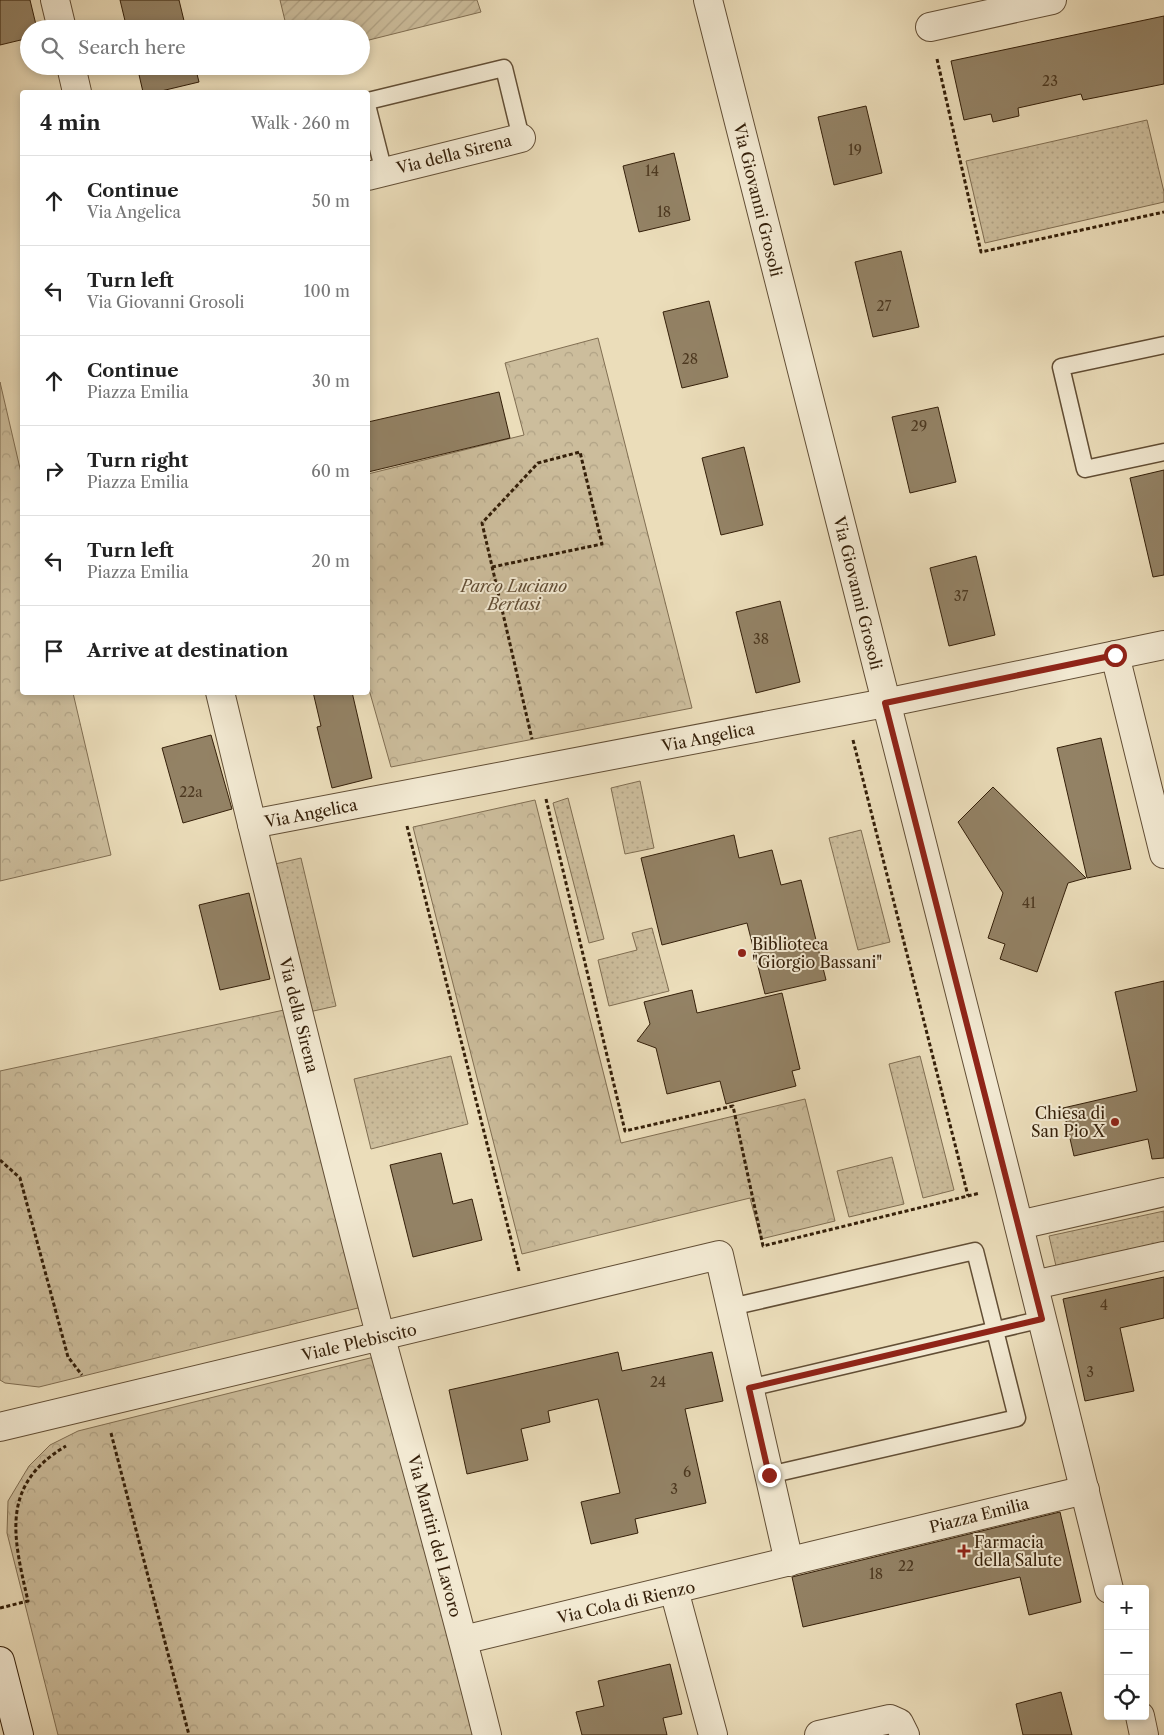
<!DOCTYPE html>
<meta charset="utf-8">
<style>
:root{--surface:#fff;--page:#f2f2f2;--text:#222;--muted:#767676;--line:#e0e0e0}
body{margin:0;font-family:"Libre Caslon Text",serif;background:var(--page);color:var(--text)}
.controls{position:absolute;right:15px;bottom:15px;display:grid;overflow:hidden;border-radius:5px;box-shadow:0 2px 8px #0003}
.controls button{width:45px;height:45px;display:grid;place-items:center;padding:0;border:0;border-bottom:1px solid var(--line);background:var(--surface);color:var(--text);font:25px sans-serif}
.stop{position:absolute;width:15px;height:15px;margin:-11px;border:4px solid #8f2418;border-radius:50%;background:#fff}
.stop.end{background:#8f2418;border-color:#fff;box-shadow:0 1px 5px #0008}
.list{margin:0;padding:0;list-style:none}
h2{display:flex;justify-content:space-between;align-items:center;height:65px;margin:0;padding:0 20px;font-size:21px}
h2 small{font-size:16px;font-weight:400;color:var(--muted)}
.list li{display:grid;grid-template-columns:32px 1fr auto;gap:15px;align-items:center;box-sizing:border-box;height:90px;padding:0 20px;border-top:1px solid var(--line)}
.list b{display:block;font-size:19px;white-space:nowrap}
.list p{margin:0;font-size:16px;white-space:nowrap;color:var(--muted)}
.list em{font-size:16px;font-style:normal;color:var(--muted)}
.icon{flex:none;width:28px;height:28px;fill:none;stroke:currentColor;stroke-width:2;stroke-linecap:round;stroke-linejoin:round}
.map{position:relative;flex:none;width:1164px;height:1735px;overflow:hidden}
.search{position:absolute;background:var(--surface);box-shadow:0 2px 8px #0003;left:20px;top:20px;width:350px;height:55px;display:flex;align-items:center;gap:12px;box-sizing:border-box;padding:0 18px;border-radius:28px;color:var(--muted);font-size:19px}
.panel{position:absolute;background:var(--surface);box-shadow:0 2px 8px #0003;left:20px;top:90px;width:350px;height:605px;border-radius:5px}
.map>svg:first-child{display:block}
.grass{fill:url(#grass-dots);stroke:#806e52}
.park{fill:url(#park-crowns);stroke:#806e52}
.garden{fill:url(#garden-furrows);stroke:#806e52}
.building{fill:#938265;stroke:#341f09}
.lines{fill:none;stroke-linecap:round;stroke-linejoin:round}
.service-casing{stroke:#624e35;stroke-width:19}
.minor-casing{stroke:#624e35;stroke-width:30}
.secondary-casing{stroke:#341f09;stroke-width:30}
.path{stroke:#341f09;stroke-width:3;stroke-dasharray:4 2.5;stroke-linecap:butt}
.service{stroke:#f2e9d2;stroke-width:16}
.minor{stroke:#f2e9d2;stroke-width:28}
.secondary{stroke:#f2e9d2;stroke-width:28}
.route{stroke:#8f2418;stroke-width:6}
.poi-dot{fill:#8f2418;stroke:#f2e9d2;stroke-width:2}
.labels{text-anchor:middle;stroke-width:4;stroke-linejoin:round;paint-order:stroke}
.number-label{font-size:14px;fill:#4c3820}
.street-label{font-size:16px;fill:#341f09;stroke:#f2e9d2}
.park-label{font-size:16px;font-style:italic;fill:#624e35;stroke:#f2e9d2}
.poi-label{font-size:16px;fill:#341f09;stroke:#f2e9d2;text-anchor:start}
</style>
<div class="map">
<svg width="1164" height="1735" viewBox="0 0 1164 1735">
<defs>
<pattern id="grass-dots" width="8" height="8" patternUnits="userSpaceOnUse" patternTransform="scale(1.25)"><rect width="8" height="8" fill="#ccbd9c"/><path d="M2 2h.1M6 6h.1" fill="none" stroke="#b0a285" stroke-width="1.8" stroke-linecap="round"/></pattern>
<pattern id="park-crowns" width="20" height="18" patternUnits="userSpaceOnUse" patternTransform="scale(1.25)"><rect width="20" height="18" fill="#ccbd9c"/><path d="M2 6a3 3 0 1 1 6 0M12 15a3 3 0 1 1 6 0" fill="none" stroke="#b0a285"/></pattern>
<pattern id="garden-furrows" width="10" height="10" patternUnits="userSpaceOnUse" patternTransform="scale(1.25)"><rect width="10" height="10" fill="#ccbd9c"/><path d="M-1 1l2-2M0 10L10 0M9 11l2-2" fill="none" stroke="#b0a285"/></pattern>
</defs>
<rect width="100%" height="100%" fill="#ebddba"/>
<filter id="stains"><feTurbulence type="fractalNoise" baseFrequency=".004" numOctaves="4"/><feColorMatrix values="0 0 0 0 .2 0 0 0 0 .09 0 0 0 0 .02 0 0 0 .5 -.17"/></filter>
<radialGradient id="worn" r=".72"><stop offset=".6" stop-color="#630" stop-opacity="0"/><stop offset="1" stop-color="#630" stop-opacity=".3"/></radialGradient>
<g class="grass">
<polygon points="1147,120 1164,192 1164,202 985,243 966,161"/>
<polygon points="640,781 654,848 625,854 611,788"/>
<polygon points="568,798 604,939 589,943 553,803"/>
<polygon points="861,830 890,942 858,950 829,838"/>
<polygon points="301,858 336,1006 309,1012 275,864"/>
<polygon points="652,928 669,991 609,1006 598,960 637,950 632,933"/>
<polygon points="451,1056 468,1124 371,1149 354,1079"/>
<polygon points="920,1056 954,1190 923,1198 889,1064"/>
<polygon points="892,1157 904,1204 849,1217 837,1171"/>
<polygon points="1164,1211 1164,1242 1056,1266 1049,1236"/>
</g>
<g class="park">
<polygon points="598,338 692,708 391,767 368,686 368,474 524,435 505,363"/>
<polygon points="0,382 22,477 22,692 73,693 111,855 0,881"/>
<polygon points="535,800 621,1143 805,1099 835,1221 761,1239 750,1198 522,1254 413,827"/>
<polygon points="284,1010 362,1307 39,1387 5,1383 0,1380 0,1071"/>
<polygon points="378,1356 474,1735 58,1735 7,1533 8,1501 29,1466 50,1445 78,1431"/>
</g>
<polygon class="garden" points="280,0 477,0 481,12 361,42 361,29 287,29"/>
<g class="building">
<polygon points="0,0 30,0 37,29 29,29 29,38 0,45"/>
<polygon points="120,0 179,0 186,29 127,29"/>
<polygon points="1164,16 1164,84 1083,100 1081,94 1018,108 1019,116 993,122 991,114 964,120 951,61"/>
<polygon points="137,66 195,66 199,82 157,92 143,92"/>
<polygon points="866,106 882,173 834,185 818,117"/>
<polygon points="674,153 690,220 639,232 623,166"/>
<polygon points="901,251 919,327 873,337 855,262"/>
<polygon points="709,301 728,377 682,388 663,312"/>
<polygon points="499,392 510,438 368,472 368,422"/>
<polygon points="938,407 956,482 910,493 892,417"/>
<polygon points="744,447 763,525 721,535 702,458"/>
<polygon points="1164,470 1164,575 1153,577 1130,478"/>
<polygon points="976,556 995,635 949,646 930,568"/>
<polygon points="780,601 800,682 756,693 736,612"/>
<polygon points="313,692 352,692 372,778 332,788 317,727 321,726"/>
<polygon points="211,735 232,809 183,823 162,748"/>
<polygon points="1101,738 1131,869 1087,878 1057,748"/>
<polygon points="993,787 1086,878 1068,883 1037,972 1000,959 1005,944 988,938 1003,893 958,822"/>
<polygon points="734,835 739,858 772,850 781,885 801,880 826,980 765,994 747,923 662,945 641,858"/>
<polygon points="249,893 270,979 220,990 199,905"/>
<polygon points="1164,981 1164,1158 1152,1159 1148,1139 1074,1156 1063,1108 1137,1091 1115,992"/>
<polygon points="692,990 697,1013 782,993 800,1069 792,1071 796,1086 726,1104 720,1081 667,1094 656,1048 637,1041 650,1024 644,1002"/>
<polygon points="441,1153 453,1204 472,1199 482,1240 413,1257 390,1165"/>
<polygon points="1164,1277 1164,1318 1120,1328 1134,1391 1085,1401 1063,1299"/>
<polygon points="618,1352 622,1371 712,1352 723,1401 685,1409 706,1503 635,1519 638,1533 591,1544 581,1502 620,1493 598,1399 548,1411 550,1422 521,1429 528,1460 467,1474 449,1390"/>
<polygon points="1060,1512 1081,1602 1029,1615 1020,1577 803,1627 792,1577"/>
<polygon points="670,1664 682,1714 663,1718 667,1735 582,1735 576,1712 604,1706 598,1681"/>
<polygon points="1061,1692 1072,1735 1023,1735 1016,1704"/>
</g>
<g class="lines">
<defs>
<g id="service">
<polyline points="368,101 504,68 521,138"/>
<polyline points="368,109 384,172"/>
<polyline points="1164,345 1061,367 1085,469 1164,452"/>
<polyline points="731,1307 975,1251 1017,1418 769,1475"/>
<polyline points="749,1388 1043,1319"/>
</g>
<g id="minor">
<polyline points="55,0 62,29"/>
<polyline points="708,0 1009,1186 1109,1589"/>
<polyline points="930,27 1052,0"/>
<polyline points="71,66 77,92"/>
<polyline points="368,176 521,138"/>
<polyline points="1115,655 1164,854"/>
<path d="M220 692C272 908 325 1124 381 1338 417 1470 454 1602 487 1735"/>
<polyline points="252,824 885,703 1164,645"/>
<polyline points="1019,1225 1164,1192"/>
<polyline points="1034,1285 1164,1256"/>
<polyline points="0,1427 719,1255 789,1562"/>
<polyline points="674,1590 713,1735"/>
<polyline points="463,1640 1085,1490"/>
<polyline points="1140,1716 1144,1735"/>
<polyline points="819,1735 890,1719 899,1723 905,1735"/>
</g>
<polyline id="secondary" points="0,1661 19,1735"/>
</defs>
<use href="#service" class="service-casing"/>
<use href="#minor" class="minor-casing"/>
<use href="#secondary" class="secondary-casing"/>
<g class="path">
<polyline points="937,59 981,252 1164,212"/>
<polyline points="492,567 602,544 580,452 538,463 482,523 532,739"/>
<polyline points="853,740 968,1196"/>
<polyline points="546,799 625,1131 733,1106 763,1246 980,1193"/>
<polyline points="407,826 519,1271"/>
<polyline points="0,1160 20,1178 68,1357 82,1375"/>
<polyline points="111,1433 189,1735"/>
<path d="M0 1608 28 1601C13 1536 0 1485 66 1446"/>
</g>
<use href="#service" class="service"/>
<use href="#minor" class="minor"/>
<use href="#secondary" class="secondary"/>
</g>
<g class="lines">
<polyline class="route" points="769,1475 749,1388 1042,1319 885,703 1115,655"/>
</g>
<g class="poi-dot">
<circle cx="742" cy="953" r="5"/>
<circle cx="1115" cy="1122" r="5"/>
<path d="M961.5 1543.5h5v5h5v5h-5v5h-5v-5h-5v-5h5z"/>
</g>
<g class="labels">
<g class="number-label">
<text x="1050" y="86">23</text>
<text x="855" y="155">19</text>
<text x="652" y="176">14</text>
<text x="664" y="217">18</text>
<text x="884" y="311">27</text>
<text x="690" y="364">28</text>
<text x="919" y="431">29</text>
<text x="961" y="601">37</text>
<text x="761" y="644">38</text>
<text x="191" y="797">22a</text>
<text x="1029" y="908">41</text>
<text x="1104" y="1310">4</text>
<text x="1090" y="1377">3</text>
<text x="658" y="1387">24</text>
<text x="687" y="1477">6</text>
<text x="674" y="1494">3</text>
<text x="906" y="1571">22</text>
<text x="876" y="1579">18</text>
</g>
<g class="street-label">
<text transform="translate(454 154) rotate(-14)" y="6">Via della Sirena</text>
<text transform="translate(758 200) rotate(76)" y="6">Via Giovanni Grosoli</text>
<text transform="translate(858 593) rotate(76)" y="6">Via Giovanni Grosoli</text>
<text transform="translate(708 737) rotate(-11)" y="6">Via Angelica</text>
<text transform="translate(311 813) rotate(-11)" y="6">Via Angelica</text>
<text transform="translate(299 1015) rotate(76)" y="6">Via della Sirena</text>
<text transform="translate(359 1342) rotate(-13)" y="6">Viale Plebiscito</text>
<text transform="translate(979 1515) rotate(-14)" y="6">Piazza Emilia</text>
<text transform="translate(435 1536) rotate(75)" y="6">Via Martiri del Lavoro</text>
<text transform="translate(626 1602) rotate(-13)" y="6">Via Cola di Rienzo</text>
</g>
<g class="park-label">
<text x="514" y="592">Parco Luciano<tspan x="514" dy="18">Bertasi</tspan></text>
</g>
<g class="poi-label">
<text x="752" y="950">Biblioteca<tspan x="752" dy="18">"Giorgio Bassani"</tspan></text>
<text x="1105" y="1119" text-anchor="end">Chiesa di<tspan x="1105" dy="18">San Pio X</tspan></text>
<text x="974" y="1548">Farmacia<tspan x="974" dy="18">della Salute</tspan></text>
</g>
</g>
<rect width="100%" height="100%" filter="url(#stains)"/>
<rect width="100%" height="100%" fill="url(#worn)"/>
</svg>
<div class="controls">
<button>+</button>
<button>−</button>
<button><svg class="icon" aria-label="locate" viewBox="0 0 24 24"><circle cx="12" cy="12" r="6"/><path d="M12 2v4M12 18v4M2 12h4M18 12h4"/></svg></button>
</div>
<div class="stop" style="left:1115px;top:655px"></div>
<div class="stop end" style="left:769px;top:1475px"></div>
<div class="search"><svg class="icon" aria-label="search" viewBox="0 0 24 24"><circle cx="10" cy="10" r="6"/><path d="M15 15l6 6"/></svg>Search here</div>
<section class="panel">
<h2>4 min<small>Walk · 260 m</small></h2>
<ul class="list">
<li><svg class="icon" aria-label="ahead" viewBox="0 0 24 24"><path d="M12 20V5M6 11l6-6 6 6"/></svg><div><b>Continue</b><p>Via Angelica</p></div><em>50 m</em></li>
<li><svg class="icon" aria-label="left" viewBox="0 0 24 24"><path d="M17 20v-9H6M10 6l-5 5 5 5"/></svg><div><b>Turn left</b><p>Via Giovanni Grosoli</p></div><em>100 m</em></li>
<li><svg class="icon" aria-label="ahead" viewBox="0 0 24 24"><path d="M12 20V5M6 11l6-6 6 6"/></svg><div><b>Continue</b><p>Piazza Emilia</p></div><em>30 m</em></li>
<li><svg class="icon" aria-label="right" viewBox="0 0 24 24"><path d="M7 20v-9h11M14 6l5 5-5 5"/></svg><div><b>Turn right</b><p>Piazza Emilia</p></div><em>60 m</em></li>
<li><svg class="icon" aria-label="left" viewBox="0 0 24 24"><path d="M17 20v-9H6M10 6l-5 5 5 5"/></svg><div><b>Turn left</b><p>Piazza Emilia</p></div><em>20 m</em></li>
<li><svg class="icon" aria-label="arrive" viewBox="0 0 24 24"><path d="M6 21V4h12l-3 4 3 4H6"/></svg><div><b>Arrive at destination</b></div></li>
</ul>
</section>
</div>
